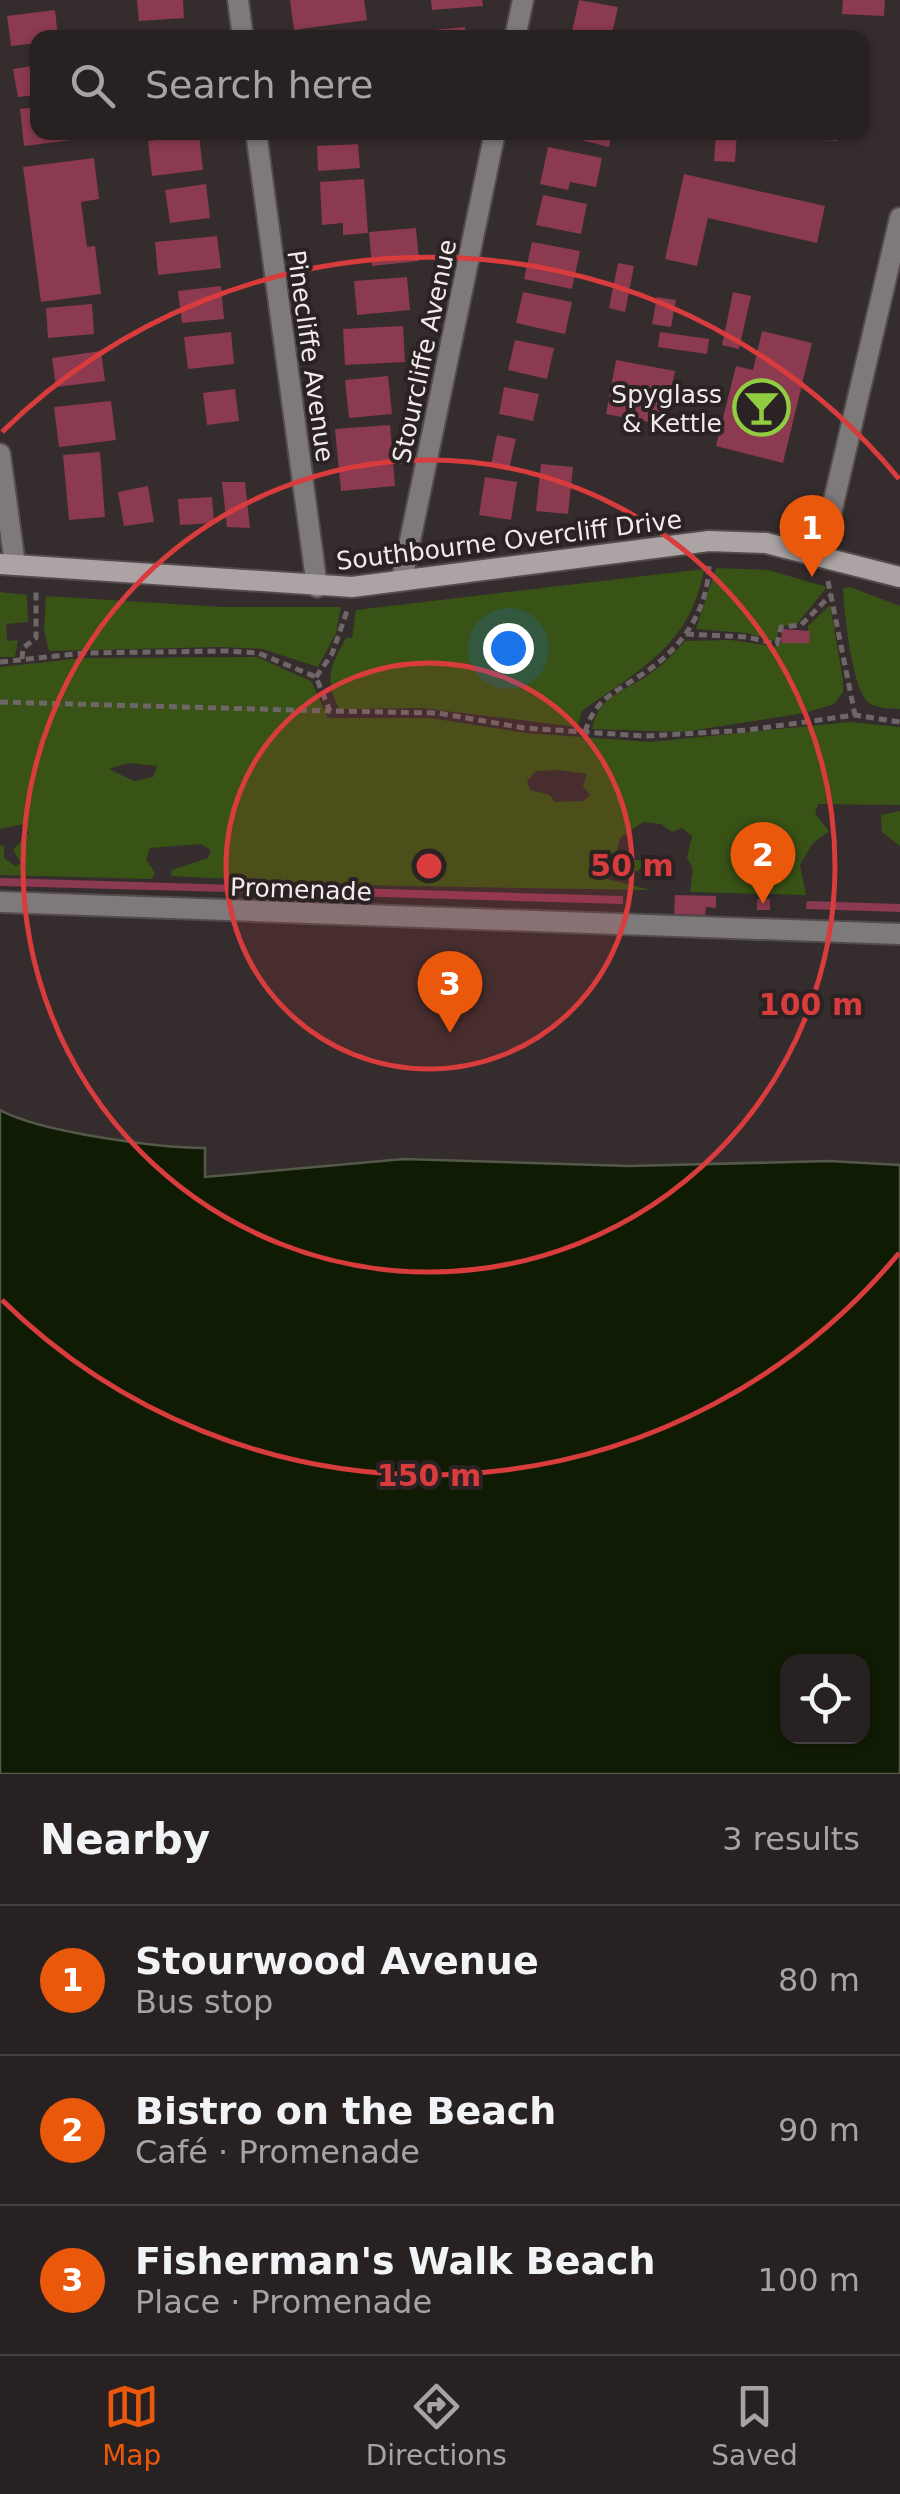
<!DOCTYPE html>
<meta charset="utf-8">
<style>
:root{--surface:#282122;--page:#342e2f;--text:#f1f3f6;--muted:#a5a3a5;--line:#443e40;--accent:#ea580c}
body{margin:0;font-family:"DejaVu Sans",sans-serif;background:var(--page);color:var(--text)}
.controls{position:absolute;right:30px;bottom:30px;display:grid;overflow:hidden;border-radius:20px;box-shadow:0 2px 8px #0004}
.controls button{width:90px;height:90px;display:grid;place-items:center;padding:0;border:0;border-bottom:2px solid var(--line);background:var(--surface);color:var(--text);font:50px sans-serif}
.you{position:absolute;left:508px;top:648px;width:35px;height:35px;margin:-25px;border:8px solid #fff;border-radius:50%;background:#1a73e8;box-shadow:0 0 0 15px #1a73e833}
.badge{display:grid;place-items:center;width:65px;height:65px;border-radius:50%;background:var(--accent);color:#fff;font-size:32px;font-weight:700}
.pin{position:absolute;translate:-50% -82px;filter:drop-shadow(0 2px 5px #0008)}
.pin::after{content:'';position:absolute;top:52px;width:35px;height:30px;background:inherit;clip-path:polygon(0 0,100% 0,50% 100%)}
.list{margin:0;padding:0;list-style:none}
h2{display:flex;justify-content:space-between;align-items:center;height:130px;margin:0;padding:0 40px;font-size:42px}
h2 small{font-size:32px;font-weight:400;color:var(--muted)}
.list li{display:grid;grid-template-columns:65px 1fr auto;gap:30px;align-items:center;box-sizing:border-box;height:150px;padding:0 40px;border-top:2px solid var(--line)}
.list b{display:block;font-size:38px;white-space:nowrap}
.list p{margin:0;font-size:32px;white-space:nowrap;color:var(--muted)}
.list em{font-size:32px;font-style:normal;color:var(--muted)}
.icon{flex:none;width:55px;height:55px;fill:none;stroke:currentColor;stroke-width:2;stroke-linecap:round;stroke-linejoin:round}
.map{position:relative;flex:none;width:900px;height:1774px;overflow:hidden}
.search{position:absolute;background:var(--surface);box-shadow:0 2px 8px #0004;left:30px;right:30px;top:30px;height:110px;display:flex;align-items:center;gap:25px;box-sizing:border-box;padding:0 35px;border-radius:20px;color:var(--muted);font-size:38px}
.sheet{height:580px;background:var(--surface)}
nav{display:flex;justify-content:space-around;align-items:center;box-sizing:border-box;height:140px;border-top:2px solid var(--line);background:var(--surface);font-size:28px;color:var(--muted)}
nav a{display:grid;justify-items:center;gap:5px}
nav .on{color:var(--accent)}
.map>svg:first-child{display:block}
.green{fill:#395316;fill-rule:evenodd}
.water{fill:#101b04;stroke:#54594a;stroke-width:2.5;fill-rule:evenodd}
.building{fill:#8b3a50}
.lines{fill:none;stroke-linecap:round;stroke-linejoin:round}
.street-casing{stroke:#534b4c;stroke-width:24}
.secondary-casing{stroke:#534b4c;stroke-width:24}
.path{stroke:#6f6667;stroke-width:5;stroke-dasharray:8 5;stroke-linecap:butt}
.street{stroke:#7e797a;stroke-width:20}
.secondary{stroke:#aba3a4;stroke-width:20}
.ring{fill:none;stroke:#d93c3c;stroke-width:5}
.labels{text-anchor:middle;stroke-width:8;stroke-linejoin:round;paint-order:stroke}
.street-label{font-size:25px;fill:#f2ebec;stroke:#2b2224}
.poi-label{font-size:25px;fill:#f2ebec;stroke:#2b2224;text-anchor:end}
.centre{fill:#d93c3c;stroke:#2b2224;stroke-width:5}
.ring-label{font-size:30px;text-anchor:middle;font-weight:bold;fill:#d93c3c;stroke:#2b2224;stroke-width:8;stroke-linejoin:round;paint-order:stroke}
</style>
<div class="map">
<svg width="900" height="1774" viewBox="0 0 900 1774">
<rect width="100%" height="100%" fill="#352c2d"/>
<g class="green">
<polygon points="716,568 768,570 827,587 797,624 779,627 776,641 746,633 696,629"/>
<path d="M704 569C691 645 640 669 582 711L577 727 421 708 339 709C324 677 330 668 346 638H352L356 610Z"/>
<path d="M850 587 900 606V709C890 708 878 709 869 703 852 690 844 611 843 588Z"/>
<polygon points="0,592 27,595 28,622 6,624 7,641 18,640 15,657 0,657"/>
<polygon points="46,596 222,607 341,607 336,633 318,667 262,649 220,647 49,651 44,630"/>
<path d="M830 605 843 680V692L834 704 805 713 683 732 592 729C599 693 629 691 655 670 666 662 676 651 685 641L731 640 777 647 781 643H808V626Z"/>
<path d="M257 657 311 681 328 718H430L526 733 651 742 849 722 900 727V805L818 804 815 814 829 831 812 844 800 865 806 895 690 892 693 869 687 858 692 836 682 828 672 832 661 824 643 822 620 838 617 851 634 860H647L638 871 601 869 592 875 650 890 350 885 171 876 172 870 208 858 211 850 200 844 150 848 146 859 155 873 152 879 0 875V845L4 846V858L15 866 21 863 13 850 29 833 24 824 0 829V667L83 658ZM129 763 157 766V767L153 777 134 781 109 769ZM560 770 587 774 583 786 590 795 583 801 554 802 550 795 530 790 527 781 536 771Z"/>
<polygon points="900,811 900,846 882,832 881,815"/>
</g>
<path class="water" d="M0 1110C40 1132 158 1148 205 1148V1177L404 1159 629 1166 829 1161 900 1165V1774H0ZM788 1662H862V1736H788Z"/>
<g class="building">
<polygon points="137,0 183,0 184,18 139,21"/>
<polygon points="290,0 364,0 367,20 294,30"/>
<polygon points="431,0 482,0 483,6 432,10"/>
<polygon points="579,0 618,7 611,38 571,36"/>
<polygon points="843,0 885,0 884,16 842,14"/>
<polygon points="55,10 58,38 38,38 38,43 11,46 7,16"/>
<polygon points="465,27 466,38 413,38 413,32"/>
<polygon points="38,65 38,95 18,97 13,69"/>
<polygon points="38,107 38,132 71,132 72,140 24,146 20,109"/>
<polygon points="408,132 433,132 434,135 409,138"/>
<polygon points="549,132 612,132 609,147"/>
<polygon points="716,132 737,132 735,162 714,161"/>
<polygon points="764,132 839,132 838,141 764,136"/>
<polygon points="199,135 203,170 152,176 148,141"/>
<polygon points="358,144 360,168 318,171 317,146"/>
<polygon points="548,147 602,158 596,187 570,182 568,190 540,184"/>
<polygon points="94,158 99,199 81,202 87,247 95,246 101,294 41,302 23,167"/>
<polygon points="684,174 825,206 817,243 708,218 697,266 665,259"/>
<polygon points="364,179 368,233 343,235 343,223 322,225 320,182"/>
<polygon points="206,184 210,218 170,223 165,190"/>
<polygon points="543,195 587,204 581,234 536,225"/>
<polygon points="416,228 419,261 372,266 369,232"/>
<polygon points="217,236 221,268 158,275 155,242"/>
<polygon points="532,242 580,251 572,289 524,279"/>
<polygon points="618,263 634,266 625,312 609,308"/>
<polygon points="407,277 410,310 357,315 354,281"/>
<polygon points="221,286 224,319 182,323 178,291"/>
<polygon points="523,292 572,302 565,334 516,323"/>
<polygon points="733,292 751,296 739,349 722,345"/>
<polygon points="657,297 676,300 671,327 652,324"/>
<polygon points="92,304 94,334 48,338 46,308"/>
<polygon points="403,326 405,362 345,365 343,329"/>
<polygon points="762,331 812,343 783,463 716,446 736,366 753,370"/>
<polygon points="231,332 234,364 188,369 184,337"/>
<polygon points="660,332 709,339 707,354 658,347"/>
<polygon points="515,340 554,348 547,379 508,370"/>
<polygon points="101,351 105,381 56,387 52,358"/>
<polygon points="616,360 675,371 664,425 606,414"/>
<polygon points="388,376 392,414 349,418 345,380"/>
<polygon points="504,387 539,394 533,421 499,414"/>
<polygon points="235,389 239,421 207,425 203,393"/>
<polygon points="111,401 116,440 59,447 54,407"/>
<polygon points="390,425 395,486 341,491 335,429"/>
<polygon points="497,435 516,439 509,469 491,465"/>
<polygon points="100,452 105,517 69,520 63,455"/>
<polygon points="541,464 573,467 568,514 536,511"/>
<polygon points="485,477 517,482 511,520 479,515"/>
<polygon points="222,482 245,482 250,528 227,527"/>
<polygon points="148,486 154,522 124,526 118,492"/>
<polygon points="212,497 214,523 180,525 178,499"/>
<polygon points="782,629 810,631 809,643 781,643"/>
<polygon points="0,878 347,888 346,895 0,886"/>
<polygon points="350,888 623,896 623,904 350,896"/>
<polygon points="675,895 716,896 716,908 706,907 705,915 674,914"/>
<rect x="757" y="899" width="13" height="11"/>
<polygon points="807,901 900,904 900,912 806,909"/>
</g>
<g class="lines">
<defs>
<g id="street">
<polyline points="238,0 243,38"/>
<polyline points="515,38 523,0"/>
<polyline points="256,132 317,587"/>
<polyline points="0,454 15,565"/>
<polyline points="821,556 900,218"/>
<polyline points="402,579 495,132"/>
<polyline points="0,902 900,934"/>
</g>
<polyline id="secondary" points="0,564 352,587 709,541 766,543 900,577"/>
</defs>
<use href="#street" class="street-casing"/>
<use href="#secondary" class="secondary-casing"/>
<g class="path">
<polyline points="828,581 855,715"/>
<polyline points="686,634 747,637 777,644 781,627 801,625 832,594"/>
<polyline points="22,659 23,648 36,638 36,589"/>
<polyline points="0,662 84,653 227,651 258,653 316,677 330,711 438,713 524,728 645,736 748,730 855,715 900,722"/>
<polyline points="316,677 332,654 348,608"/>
<polyline points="0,702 330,711"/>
<path d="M585 732C595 700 612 694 638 677 680 651 709 612 709 562"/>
</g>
<use href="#street" class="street"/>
<use href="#secondary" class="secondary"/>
</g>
<circle cx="429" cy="866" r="203" fill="#d93c3c" fill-opacity=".12"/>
<g class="ring">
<circle cx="429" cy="866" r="203"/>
<circle cx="429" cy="866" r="406"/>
<path d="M899 1253A609 609 0 0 1 2 1300M2 432A609 609 0 0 1 899 479"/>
</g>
<defs>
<symbol id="bar-ring" viewBox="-11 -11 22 22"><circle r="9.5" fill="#2b2224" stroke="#91cd40" stroke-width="1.5"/><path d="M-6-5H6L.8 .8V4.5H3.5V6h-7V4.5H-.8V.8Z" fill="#91cd40"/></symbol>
</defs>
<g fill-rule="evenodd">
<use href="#bar-ring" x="730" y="376" width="63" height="63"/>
</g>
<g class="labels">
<g class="street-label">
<text transform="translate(424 351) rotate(-78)" y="9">Stourcliffe Avenue</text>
<text transform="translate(311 356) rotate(82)" y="9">Pinecliffe Avenue</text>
<text transform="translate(509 540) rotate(-7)" y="9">Southbourne Overcliff Drive</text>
<text transform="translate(301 889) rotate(2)" y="9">Promenade</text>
</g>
<g class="poi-label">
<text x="722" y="403">Spyglass<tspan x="722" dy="29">&amp; Kettle</tspan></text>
</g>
</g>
<circle cx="429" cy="866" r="15" class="centre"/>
<g class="ring-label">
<text x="632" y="876">50 m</text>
<text x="811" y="1015">100 m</text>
<text x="429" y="1486">150 m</text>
</g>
</svg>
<div class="controls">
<button><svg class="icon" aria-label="locate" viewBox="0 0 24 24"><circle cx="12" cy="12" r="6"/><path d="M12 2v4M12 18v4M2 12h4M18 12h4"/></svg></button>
</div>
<div class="you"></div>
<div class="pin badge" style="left:812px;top:577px">1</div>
<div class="pin badge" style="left:763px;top:904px">2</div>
<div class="pin badge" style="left:450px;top:1033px">3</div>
<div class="search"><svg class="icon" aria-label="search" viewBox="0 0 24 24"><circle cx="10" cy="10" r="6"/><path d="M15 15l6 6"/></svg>Search here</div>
</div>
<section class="sheet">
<h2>Nearby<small>3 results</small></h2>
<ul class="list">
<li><span class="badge">1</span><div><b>Stourwood Avenue</b><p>Bus stop</p></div><em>80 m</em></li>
<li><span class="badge">2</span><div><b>Bistro on the Beach</b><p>Café · Promenade</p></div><em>90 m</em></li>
<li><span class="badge">3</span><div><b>Fisherman's Walk Beach</b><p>Place · Promenade</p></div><em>100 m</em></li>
</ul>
</section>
<nav>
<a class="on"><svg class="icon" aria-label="map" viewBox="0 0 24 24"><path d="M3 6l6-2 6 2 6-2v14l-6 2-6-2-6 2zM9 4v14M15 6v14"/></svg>Map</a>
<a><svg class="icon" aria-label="directions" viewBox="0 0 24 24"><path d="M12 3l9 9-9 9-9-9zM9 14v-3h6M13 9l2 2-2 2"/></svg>Directions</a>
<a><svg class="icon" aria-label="saved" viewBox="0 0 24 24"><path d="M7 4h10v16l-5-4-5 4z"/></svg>Saved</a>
</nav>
